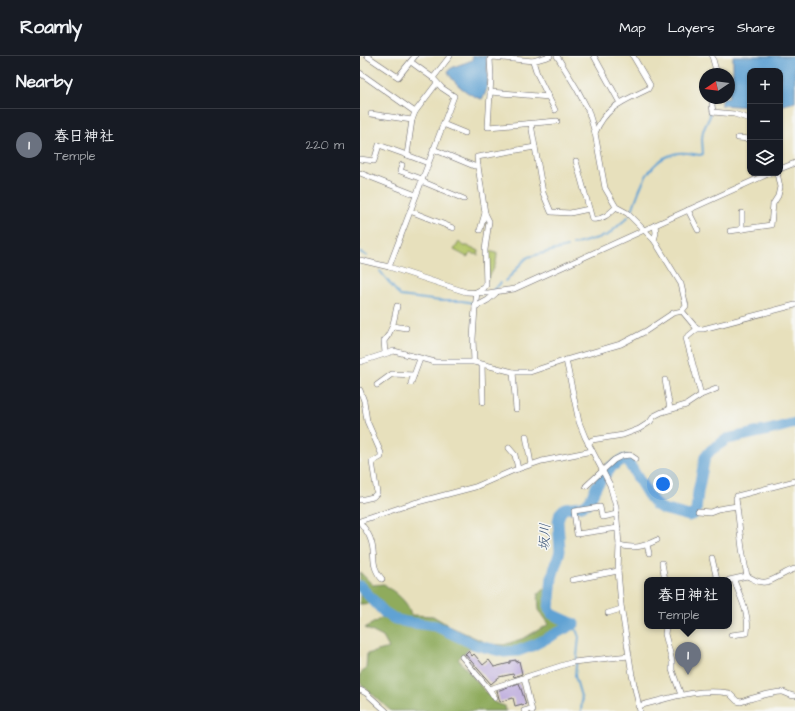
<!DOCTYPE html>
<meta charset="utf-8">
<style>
:root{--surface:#171b24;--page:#242831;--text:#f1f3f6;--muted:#9ea1a6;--line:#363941;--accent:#d690ce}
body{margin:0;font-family:"Architects Daughter","Klee One",sans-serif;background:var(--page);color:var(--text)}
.controls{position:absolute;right:12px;top:12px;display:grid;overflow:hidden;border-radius:8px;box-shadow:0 1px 3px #0004}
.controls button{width:36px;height:36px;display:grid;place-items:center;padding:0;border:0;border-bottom:1px solid var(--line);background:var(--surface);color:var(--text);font:20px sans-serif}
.compass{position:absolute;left:339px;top:12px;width:36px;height:36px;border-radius:50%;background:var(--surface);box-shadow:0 1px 3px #0004;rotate:257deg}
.you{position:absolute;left:303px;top:428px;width:14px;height:14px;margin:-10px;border:3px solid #fff;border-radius:50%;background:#1a73e8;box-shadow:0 0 0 6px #1a73e833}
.badge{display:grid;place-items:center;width:26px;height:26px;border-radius:50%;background:var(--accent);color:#fff;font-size:13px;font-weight:700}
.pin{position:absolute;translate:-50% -33px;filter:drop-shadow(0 1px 2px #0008)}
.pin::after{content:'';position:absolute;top:21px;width:14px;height:12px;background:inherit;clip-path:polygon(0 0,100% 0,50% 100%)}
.popup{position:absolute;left:284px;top:521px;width:88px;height:52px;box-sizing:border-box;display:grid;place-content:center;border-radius:8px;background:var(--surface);filter:drop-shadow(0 1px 3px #0005);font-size:13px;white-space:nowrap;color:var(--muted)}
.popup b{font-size:15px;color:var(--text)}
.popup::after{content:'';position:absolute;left:50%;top:100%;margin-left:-8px;border:8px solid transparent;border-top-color:var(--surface)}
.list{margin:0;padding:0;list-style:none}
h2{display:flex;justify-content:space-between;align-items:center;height:52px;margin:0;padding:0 16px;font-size:17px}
h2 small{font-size:13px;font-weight:400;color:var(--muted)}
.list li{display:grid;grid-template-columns:26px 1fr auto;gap:12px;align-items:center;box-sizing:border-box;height:72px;padding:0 16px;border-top:1px solid var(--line)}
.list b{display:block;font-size:15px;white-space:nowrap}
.list p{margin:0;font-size:13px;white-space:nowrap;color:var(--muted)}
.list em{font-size:13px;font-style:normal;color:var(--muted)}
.icon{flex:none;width:22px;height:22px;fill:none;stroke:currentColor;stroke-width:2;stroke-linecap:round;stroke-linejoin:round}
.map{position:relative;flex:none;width:435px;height:655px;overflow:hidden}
header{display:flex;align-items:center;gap:24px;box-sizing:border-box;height:56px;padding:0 20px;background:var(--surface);border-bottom:1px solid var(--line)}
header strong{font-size:19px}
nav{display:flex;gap:22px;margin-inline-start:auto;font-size:14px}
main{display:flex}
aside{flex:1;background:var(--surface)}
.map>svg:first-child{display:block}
.green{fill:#b4c669;stroke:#6b7452}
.forest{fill:#8fab5d;stroke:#58664c}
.water{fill:#60a2d3;stroke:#416287}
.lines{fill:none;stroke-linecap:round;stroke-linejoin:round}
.stream{stroke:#60a2d3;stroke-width:2}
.river{stroke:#60a2d3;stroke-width:11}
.building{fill:#bdacdd}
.minor-casing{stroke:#676468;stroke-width:6}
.minor{stroke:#fff;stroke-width:5}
.labels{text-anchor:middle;stroke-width:3;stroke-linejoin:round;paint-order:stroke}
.water-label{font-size:14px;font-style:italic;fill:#3b5578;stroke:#f6f6f2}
</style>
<header>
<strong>Roamly</strong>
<nav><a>Map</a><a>Layers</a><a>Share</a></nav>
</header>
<main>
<aside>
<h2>Nearby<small></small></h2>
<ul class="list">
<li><span class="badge" style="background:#6b7280">1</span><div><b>春日神社</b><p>Temple</p></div><em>220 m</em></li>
</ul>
</aside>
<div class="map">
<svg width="435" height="655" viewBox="0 0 435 655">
<rect width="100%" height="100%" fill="#f6f6f2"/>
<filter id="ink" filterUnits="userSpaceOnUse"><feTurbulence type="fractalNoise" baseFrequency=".025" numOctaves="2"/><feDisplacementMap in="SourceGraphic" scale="8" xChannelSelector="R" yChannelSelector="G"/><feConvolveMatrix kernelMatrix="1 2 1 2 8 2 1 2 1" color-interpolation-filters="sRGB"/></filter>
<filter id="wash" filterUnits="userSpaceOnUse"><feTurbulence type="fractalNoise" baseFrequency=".012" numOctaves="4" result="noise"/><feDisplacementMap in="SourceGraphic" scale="16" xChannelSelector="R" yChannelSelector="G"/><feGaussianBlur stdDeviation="0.9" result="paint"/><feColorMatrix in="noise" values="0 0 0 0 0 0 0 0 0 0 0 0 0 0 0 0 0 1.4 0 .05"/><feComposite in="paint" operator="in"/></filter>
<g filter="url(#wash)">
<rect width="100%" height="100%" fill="#e7e0bc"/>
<g class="green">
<polygon points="99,186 103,190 108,190 112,193 113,192 119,195 118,199 111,197 107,201 94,194"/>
<path d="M127 195 137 197C137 208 133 215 127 224Z"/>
</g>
<path class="forest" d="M0 516 13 529 24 528C35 537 48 544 51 559L73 560 91 571 129 588 144 589 164 582 189 568 179 554 178 538 188 529 186 548 188 557 208 568 172 587 152 592 138 591 109 593 98 603 135 647 145 650 146 655H31L0 627V618L6 613 7 598 29 592 23 581 5 572 31 556 22 547 0 548Z"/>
<g class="water">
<path d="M113 0H126C127 14 131 31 122 43 111 41 91 26 88 15 92 10 104 8 112 4Z"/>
<polygon points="373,0 435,0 435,46 420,50 420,15 390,15 390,51 361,49 363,42 369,42 369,28 373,16"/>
</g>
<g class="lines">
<g class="stream">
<path d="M271 158C279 133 288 102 318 97 326 96 333 98 340 99L343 98 342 83 343 75 350 60 349 54 350 42"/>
<polyline points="213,189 248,179 268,161"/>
<polyline points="0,196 7,200"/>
<polyline points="20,215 40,240 81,245 102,245 114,247"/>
<path d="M145 225C154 218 159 208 168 201L207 191"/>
<polyline points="133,234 141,227"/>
<polyline points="214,568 219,581 215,620 222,644 221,655"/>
</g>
<polyline class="river" points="0,530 24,556 35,563 46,566 76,570 116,589 144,596 158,595 174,589 214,568 192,558 189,553 192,521 200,495 198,465 200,457 205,452 221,450 226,448 230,444 237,429 251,411 262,404 267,404 288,439 296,449 303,453 329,460 334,458 336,455 338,436 345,401 351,394 367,383 409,374 435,367"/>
</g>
<g id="blocks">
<g class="building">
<polygon points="108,595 112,600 114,598 123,609 129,604 134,611 150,607 150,605 156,604 156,606 159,605 162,618 154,621 153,618 139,621 131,628 105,598"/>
<polygon points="159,627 166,648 162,649 162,648 155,650 153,642 140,646 137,635"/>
</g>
</g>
</g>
<g filter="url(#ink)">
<use href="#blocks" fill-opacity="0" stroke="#676468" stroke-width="1"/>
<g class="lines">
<defs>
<g id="minor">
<polyline points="7,0 38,21 55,0"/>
<polyline points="190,0 173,5 133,1 130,3 131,21 128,71 197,65"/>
<polyline points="197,0 217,33 228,54 235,77 245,132 256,151 267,157 294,184 321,228 326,250 322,255"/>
<polyline points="234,0 260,47"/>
<polyline points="352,0 357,18"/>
<polyline points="173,5 177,18 195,54"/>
<polyline points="51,6 73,22"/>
<polyline points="0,17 55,56"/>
<polyline points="130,36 189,41"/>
<polyline points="353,42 352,49 353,56 374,58 390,63"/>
<polyline points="11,58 52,64"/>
<polyline points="83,68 105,77"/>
<polyline points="171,68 183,137 191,156 210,157 229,153"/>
<path d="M235 77C246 50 264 45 288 33L290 29 273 0"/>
<polyline points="378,82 390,83"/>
<polyline points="73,93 114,110 118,110 117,101 175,91"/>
<polyline points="0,103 14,105 19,89 47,99"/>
<path d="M216 105 232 163C242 165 250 157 256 151"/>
<polyline points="68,107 47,99 52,64 55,56 77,27"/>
<polyline points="42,109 40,115 62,123"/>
<polyline points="420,113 435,107"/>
<polyline points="0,117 56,139"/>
<polyline points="61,125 104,143"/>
<polyline points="328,154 338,174"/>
<polyline points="50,155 93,172"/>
<polyline points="382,157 382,173"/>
<polyline points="120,174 125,157"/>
<polyline points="370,175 411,169 413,148 418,140 420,131 417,117"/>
<polyline points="294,184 296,177 295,169"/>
<polyline points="0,204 29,211 106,236 128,237 154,233 410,117"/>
<polyline points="29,211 94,40 82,32 73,22 90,0"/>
<polyline points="114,237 124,232 126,229 125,194 129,165 125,157 118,110"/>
<polyline points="115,251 117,237"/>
<polyline points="33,270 46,272"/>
<path d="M25 297 24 285C33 275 34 263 37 250"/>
<polyline points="206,304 219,366 225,381 250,429 256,451 259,489 258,515 261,549 272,619 280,655"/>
<polyline points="0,306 34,295 75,306 114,306 153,316 170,316 206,304 261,288 286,275 313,257 322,255 337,273 343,273 435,249"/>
<polyline points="114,306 113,283 115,251 128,244 136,237"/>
<polyline points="122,309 123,346"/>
<polyline points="153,316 156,353"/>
<polyline points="305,324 310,353"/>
<polyline points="51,327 60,303"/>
<polyline points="17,329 32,318 54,319"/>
<polyline points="0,334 4,345 7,365 21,397 21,401 12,406 17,437 13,441 0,444"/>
<polyline points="341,339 356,333"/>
<polyline points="166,380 171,408"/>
<polyline points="228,388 232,384 263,379 279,373 290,366 294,360 302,356 326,349 341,339 326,282 337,273"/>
<polyline points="149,392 155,399 158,413"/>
<polyline points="226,430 254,404 262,400 270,399 276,403"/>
<polyline points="338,455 350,456 358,453 377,450"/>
<polyline points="257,458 242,461 240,451 214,455 217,478 258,472"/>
<polyline points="0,465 54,447 115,431 152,415 182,405 232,395"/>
<path d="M0 466C3 471 8 476 10 482 17 498 9 509 22 523"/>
<path d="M259 489C274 493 283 491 297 484"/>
<polyline points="287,489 289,497"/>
<polyline points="352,502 357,524"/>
<polyline points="302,507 305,524"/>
<path d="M387 520C392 522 397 526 402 526 411 528 425 515 435 513"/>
<polyline points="212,524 258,515"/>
<polyline points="369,524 387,520 382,493 376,442 377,440 435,425"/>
<polyline points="248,557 261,553"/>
<polyline points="306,570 305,578 312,605 312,614 321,639"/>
<path d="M371 579 387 577C390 558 380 541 374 524"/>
<polyline points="102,601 129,633 213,606 269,600"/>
<polyline points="164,622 172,655"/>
<polyline points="129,633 135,642"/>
<polyline points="0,634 6,637 26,655"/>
<path d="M278 650C311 642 336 632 369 637L377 645 381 646C389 643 415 635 423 636 427 637 430 640 435 640"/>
<polyline points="164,655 171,653"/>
</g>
</defs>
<use href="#minor" class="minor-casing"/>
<use href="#minor" class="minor"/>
</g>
</g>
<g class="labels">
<g class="water-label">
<text transform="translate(184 481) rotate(-87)" y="5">坂川</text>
</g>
</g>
</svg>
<div class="controls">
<button>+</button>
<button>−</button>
<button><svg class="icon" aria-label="layers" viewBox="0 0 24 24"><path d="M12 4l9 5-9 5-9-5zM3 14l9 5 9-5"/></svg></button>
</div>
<svg class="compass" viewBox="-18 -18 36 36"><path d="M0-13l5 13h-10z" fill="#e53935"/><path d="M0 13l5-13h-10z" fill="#9ea1a6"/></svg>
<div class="you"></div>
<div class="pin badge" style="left:328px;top:619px;background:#6b7280">1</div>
<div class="popup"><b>春日神社</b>Temple</div>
</div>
</main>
